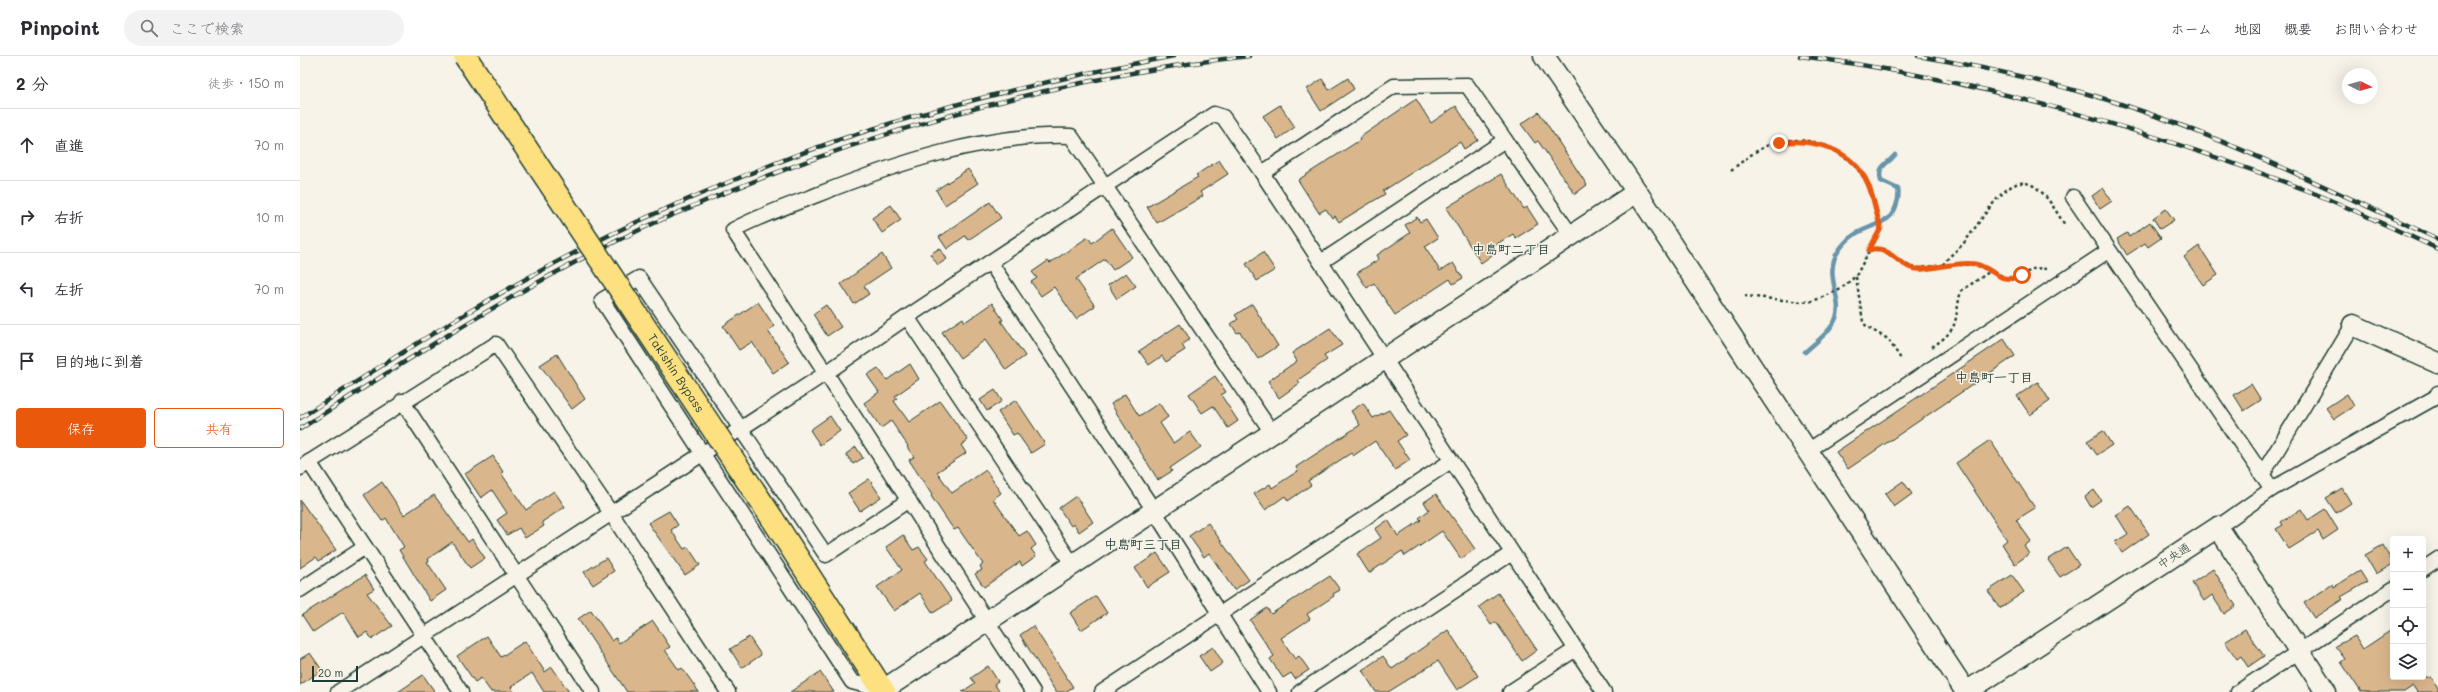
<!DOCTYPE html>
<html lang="ja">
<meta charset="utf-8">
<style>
:root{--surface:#fff;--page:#f2f2f3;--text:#2b2b33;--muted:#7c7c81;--line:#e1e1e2;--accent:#ea580c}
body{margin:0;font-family:Mali,"Klee One",sans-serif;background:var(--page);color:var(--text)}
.controls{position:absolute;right:12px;bottom:12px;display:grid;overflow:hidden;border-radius:4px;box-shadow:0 4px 16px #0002}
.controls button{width:36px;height:36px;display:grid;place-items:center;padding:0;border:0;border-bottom:1px solid var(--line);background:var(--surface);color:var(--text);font:20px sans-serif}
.compass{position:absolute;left:2042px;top:12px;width:36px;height:36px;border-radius:50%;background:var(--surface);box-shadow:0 4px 16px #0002;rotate:95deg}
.scale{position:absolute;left:12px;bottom:10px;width:46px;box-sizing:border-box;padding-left:4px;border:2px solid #1f3d34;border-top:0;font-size:11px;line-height:14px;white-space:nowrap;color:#1f3d34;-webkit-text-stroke:3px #f7f3e8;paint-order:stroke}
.stop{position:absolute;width:12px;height:12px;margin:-9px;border:3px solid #ea580c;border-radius:50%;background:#fff}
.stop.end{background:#ea580c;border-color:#fff;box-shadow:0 1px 4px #0008}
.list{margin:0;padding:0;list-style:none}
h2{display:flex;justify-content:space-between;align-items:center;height:52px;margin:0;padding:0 16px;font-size:17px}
h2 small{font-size:13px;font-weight:400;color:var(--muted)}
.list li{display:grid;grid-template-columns:26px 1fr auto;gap:12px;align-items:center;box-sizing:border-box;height:72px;padding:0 16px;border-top:1px solid var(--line)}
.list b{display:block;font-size:15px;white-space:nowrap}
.list em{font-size:13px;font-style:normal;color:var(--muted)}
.actions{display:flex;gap:8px;padding:12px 16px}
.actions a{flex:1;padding:9px 0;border:1px solid var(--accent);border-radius:4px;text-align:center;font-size:14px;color:var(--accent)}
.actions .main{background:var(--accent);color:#fff}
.icon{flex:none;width:22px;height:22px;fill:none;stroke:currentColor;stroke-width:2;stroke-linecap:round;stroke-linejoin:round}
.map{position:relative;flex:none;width:2138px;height:636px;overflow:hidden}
header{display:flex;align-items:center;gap:24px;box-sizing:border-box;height:56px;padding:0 20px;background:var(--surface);border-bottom:1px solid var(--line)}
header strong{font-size:19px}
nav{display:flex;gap:22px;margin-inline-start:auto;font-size:14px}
.search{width:280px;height:36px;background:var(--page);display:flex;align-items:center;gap:10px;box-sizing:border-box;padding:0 14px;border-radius:22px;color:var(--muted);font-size:15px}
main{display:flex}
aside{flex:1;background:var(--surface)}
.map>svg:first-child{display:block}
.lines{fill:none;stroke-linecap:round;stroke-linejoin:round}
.stream{stroke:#6895a9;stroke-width:4.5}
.building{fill:#dab68c;stroke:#1f3d34}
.street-casing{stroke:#1f3d34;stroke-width:17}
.secondary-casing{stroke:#1f3d34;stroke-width:23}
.highway-casing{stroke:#1f3d34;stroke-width:25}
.path{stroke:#1f3d34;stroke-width:2.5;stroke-dasharray:3 3;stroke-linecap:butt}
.street{stroke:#f7f3e8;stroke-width:14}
.secondary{stroke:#f7f3e8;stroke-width:20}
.highway{stroke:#fde080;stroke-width:22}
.rail-casing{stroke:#1f3d34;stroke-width:4.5}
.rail{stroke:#f7f3e8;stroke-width:3;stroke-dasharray:9;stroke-linecap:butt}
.highway-bridge-casing{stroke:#1f3d34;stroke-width:25;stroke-linecap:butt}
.highway-bridge{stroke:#fde080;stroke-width:22}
.route{stroke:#ea580c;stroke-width:5}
.labels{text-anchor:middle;stroke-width:3;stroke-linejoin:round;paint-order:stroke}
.street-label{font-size:12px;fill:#1f3d34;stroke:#f7f3e8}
.neighbourhood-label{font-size:13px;font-weight:bold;fill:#1f3d34;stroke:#f7f3e8}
</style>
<header>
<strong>Pinpoint</strong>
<div class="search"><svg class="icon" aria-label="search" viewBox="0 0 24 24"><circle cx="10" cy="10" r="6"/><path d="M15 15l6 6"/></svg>ここで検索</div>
<nav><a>ホーム</a><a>地図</a><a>概要</a><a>お問い合わせ</a></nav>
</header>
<main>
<aside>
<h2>2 分<small>徒歩 · 150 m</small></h2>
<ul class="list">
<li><svg class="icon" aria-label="ahead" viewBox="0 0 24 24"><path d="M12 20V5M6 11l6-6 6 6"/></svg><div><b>直進</b></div><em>70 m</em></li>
<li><svg class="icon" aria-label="right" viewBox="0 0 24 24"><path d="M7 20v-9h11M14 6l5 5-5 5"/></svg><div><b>右折</b></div><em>10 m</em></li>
<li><svg class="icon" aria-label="left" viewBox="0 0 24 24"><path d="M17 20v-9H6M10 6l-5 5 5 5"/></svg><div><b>左折</b></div><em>70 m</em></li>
<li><svg class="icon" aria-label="arrive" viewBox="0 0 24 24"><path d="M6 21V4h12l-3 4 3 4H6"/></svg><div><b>目的地に到着</b></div></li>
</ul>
<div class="actions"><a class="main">保存</a><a>共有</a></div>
</aside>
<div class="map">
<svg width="2138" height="636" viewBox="0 0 2138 636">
<rect width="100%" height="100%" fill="#f7f3e8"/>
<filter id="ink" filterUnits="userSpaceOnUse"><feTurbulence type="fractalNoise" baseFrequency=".025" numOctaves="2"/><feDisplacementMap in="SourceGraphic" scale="8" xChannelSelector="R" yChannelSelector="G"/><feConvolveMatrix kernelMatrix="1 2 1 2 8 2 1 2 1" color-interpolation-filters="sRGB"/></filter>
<g filter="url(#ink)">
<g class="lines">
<path class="stream" d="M1505 296C1516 286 1531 275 1536 262 1544 243 1522 218 1539 194 1555 172 1567 175 1587 163 1595 158 1600 142 1598 133L1581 125C1577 109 1587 109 1595 99"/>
</g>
<g class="building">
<polygon points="1048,22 1054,33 1021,55 1007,33 1022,23 1029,34"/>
<polygon points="1116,43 1131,67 1156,50 1178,84 1164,93 1160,86 1083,135 1085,138 1039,166 1035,160 1032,162 1026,153 1019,157 998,124 1060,84 1059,82"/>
<polygon points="980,49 995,71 978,83 963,60"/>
<polygon points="1239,56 1287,129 1275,138 1238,85 1235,87 1221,68"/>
<polygon points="919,104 928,118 900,136 903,140 857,167 847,151 898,121 896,119"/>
<polygon points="668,113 678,127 645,149 636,134"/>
<polygon points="1201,118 1224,153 1227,151 1238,168 1216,182 1213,178 1192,191 1195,197 1181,207 1146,152"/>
<polygon points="1803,132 1812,145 1800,153 1792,140"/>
<polygon points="690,146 701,162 668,184 665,180 647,193 639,181"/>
<polygon points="591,149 601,164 582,177 572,162"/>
<polygon points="1866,153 1874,164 1860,173 1853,162"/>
<polygon points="1117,161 1120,166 1126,163 1138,182 1125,190 1140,215 1153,207 1163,222 1153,228 1150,223 1095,259 1074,227 1067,232 1057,217 1079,203 1077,199 1110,177 1105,169"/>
<polygon points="1850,166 1861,182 1848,191 1845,187 1827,199 1817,183 1827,177 1829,181"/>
<polygon points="812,172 832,201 813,214 805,203 776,223 795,250 776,263 754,231 741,240 731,226 737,222 732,216 748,205 750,207 788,181 792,187"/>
<polygon points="1899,190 1918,219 1903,229 1884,201"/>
<polygon points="640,192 647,203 638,209 630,198"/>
<polygon points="963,196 975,214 957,225 946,208"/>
<polygon points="582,198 591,212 564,230 569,238 554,248 541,228"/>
<polygon points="826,217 836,230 817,243 808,229"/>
<polygon points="458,246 474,270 468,275 489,306 473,317 452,286 439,294 423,270"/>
<polygon points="692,247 703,264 701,265 725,300 706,314 685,284 660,302 642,276 663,262 665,266"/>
<polygon points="952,248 978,290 958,303 940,276 937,277 931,268 938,263 935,259"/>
<polygon points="526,249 541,271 527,280 513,258"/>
<polygon points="880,268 890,283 882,289 885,294 866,306 862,300 849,309 839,295"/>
<polygon points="1030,272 1042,289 1024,300 1027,304 998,324 1000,327 979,342 968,325 997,305 992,297"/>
<polygon points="1704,283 1715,300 1548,413 1536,396"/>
<polygon points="257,298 285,343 272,353 240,309"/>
<polygon points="610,308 619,323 595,340 597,343 594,345 609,366 640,345 668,384 661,389 666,397 637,416 652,437 686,414 701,437 693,443 719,480 727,475 736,489 731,493 736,500 722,510 720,506 684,531 675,518 682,514 680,510 683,508 658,472 654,474 631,440 632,439 609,404 614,401 607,391 608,390 591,365 581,372 564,347 579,336 567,319 578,312 587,324"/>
<polygon points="915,320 926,336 921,339 938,365 928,372 913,350 902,357 889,338"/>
<polygon points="1738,326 1750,345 1730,359 1717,340"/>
<polygon points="1951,328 1961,344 1944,355 1934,339"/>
<polygon points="695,334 702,345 687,355 680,344"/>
<polygon points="825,338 839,360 859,347 868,361 860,367 873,387 890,376 901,391 870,412 872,415 858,424 811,348"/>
<polygon points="2047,338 2054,350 2034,363 2026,352"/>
<polygon points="716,344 745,388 731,397 717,377 713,379 698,356"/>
<polygon points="1063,347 1073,362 1089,354 1106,379 1097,385 1110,404 1095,414 1075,385 1053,400 1051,397 1008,425 1011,429 988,445 985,440 965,454 954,438 970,428 972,432 998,415 996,411 1060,369 1051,355"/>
<polygon points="530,360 540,375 520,389 510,374"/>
<polygon points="1803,375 1812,389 1797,399 1787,385"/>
<polygon points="1690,384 1735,452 1716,464 1731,485 1724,490 1729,498 1715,508 1702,488 1707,484 1656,407"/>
<polygon points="556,391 563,402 553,408 546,398"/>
<polygon points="193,400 203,416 201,417 226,454 254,435 265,451 242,466 244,470 225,482 219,472 207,479 197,464 207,457 192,434 181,442 165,418"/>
<polygon points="569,423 581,441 560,455 548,437"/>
<polygon points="1603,425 1612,438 1594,451 1585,438"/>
<polygon points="82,426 104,459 134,439 168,486 172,483 185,502 170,512 152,486 128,503 129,505 127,506 146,534 130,545 99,494 104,491 86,462 82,465 64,439"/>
<polygon points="2042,432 2051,447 2036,457 2026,442"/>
<polygon points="1794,434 1801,444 1791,451 1785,441"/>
<polygon points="1136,438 1175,493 1161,503 1142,475 1105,500 1102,495 1069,517 1057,498 1081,482 1075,473 1088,464 1098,480 1121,464 1119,462 1129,454 1124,446"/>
<polygon points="776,440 793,466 779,476 774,468 771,470 759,452"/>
<polygon points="0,444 36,494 19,505 16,501 0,512"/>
<polygon points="1830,450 1849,478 1822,497 1815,486 1828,478 1816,459"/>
<polygon points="2001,453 2008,464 2025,453 2038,474 2023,484 2018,475 1989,493 1976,473 1983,469 1981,466"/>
<polygon points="369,455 378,469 371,474 384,493 388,491 400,509 385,519 348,467"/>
<polygon points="908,467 949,524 934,534 909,497 904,501 889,480"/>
<polygon points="603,479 613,494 619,491 628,503 625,505 652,545 633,557 620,537 594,555 577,531 602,514 586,491"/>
<polygon points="2083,489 2093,508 2076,518 2065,499"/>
<polygon points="1767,491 1779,509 1760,521 1748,504"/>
<polygon points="857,497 870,516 847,531 835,512"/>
<polygon points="306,502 314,515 293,529 284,516"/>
<polygon points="1913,513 1936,550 1924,558 1912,539 1904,545 1892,527"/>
<polygon points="2060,515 2067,526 2041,541 2043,543 2014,562 2004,547 2033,528 2034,531"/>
<polygon points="65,519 74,533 67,537 92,570 72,583 67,576 59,581 43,556 13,576 2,559"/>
<polygon points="1712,519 1724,536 1700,552 1688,535"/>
<polygon points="1030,520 1040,534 1033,538 1034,540 1007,558 1010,563 981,582 995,603 999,600 1009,614 995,623 991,617 983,622 970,603 974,600 950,564 967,552 971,558"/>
<polygon points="1198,537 1237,594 1222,605 1196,566 1191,569 1179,551"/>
<polygon points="796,540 807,557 781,574 770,557"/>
<polygon points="291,554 312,585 316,582 319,587 353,565 370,591 365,594 379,614 382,612 399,636 327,636 278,563"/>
<polygon points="733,570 773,631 765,636 756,636 720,579"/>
<polygon points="1945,573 1964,600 1948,611 1941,600 1937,603 1925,586"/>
<polygon points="2093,573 2093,621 2131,621 2138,632 2138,636 2117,636 2113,630 2104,636 2061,636 2041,606 2045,603 2035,590 2055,580 2063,593"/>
<polygon points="1148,574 1178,620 1157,634 1138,605 1088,636 1076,636 1062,614 1083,600 1092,613"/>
<polygon points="187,580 201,601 225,585 245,616 252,611 269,636 244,636 232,617 211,631 214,636 191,636 181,622 175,626 157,600"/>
<polygon points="449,581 461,599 442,612 430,593"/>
<polygon points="913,591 923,607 910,616 899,600"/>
<polygon points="10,597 22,614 0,629 0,603"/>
<polygon points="688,610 698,625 694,628 700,636 662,636 675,627 671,622"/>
<polygon points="520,616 534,636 490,636"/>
<polygon points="123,619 135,636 98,636"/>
</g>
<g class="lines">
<defs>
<g id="street">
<polyline points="962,117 1094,30 1167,29 1271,179"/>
<polyline points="1773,141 1972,433"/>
<polyline points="690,206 855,456 969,636"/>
<polyline points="1021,206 1205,84"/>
<polyline points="607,261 773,509"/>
<polyline points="102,345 293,636"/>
<polyline points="1506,396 1808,195"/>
<polyline points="9,406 161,636"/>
<polyline points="0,412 196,288 311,457 428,636"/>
<polyline points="1962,419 2053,269"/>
<polyline points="1918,471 1972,433 2136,341 2138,337"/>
<polyline points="2123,513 2138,503"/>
<polyline points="0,534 65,491"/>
<polyline points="583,634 552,626 302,244 339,222 526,499 609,444"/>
<polyline points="38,636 526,317 607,261 914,58 923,61 962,117 1304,636"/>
<path d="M733 636 433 174C459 160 487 150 514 140 594 108 685 77 771 80L973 378"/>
<polyline points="802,636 1151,405"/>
<polyline points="1000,636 1212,497"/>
<polyline points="1210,636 1276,593"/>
<polyline points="1938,636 2093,533"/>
</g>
<g id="secondary">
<polyline points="1244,0 1337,136 1666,636"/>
<polyline points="2053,269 2138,307"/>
<polyline points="583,634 1337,136"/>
<polyline points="1666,636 1918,471 2026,636"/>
</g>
<polyline id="highway" points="472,462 584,636"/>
</defs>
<use href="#street" class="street-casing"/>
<use href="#secondary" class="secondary-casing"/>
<use href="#highway" class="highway-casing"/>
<g class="path">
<path d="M1431 114C1442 106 1452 97 1464 91 1502 74 1546 90 1567 126 1574 139 1576 158 1581 172L1556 220 1539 234 1513 245 1502 246 1445 240"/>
<polyline points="1570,194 1584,193 1601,207 1616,213 1643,209 1675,208 1708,223 1715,223 1735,212 1746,213"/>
<path d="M1643 209C1648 200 1656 196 1662 189 1676 174 1703 122 1726 127 1744 131 1756 156 1765 169"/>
<polyline points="1556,221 1563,266 1567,271 1588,283 1601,303"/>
<path d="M1632 291C1662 271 1653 265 1661 235L1689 216"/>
</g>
<use href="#street" class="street"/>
<use href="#secondary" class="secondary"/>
<use href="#highway" class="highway"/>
<defs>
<g id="rail">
<path d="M1500 0C1674 22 1843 72 2006 134 2051 152 2094 173 2138 193"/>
<path d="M1618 0C1678 10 1737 23 1795 40 1913 75 2026 132 2138 183"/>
<path d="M0 362C116 287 234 211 361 155 425 127 491 99 557 78 661 44 767 20 874 0"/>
<path d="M0 373C117 297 235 221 363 163 546 82 750 22 949 0"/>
</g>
</defs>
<use href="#rail" class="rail-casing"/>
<use href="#rail" class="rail"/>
<defs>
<g id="highway-bridge">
<path id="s1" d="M165 0 472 462"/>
</g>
</defs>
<use href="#highway-bridge" class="highway-bridge-casing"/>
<use href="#highway-bridge" class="highway-bridge"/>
</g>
</g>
<g class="lines" filter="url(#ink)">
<path class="route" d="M1479 87C1513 82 1553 93 1568 128 1574 142 1576 158 1581 172L1569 194C1587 188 1595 206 1611 212 1624 217 1658 204 1675 208 1695 212 1699 230 1722 219"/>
</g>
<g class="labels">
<g class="street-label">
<text dy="4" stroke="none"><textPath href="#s1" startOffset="381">Takishin Bypass</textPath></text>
<text transform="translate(1874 500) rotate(-33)" y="4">中央通</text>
</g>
<g class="neighbourhood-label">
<text x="1211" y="198">中島町二丁目</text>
<text x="1694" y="326">中島町一丁目</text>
<text x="843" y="493">中島町三丁目</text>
</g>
</g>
</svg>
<div class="controls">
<button>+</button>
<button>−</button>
<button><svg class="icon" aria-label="locate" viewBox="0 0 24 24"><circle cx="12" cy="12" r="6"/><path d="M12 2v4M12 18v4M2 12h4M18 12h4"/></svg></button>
<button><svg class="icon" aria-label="layers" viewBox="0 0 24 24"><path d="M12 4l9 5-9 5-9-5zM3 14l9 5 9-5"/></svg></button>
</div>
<svg class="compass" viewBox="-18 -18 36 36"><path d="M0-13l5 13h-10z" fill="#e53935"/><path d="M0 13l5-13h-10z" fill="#7c7c81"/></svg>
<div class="scale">20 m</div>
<div class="stop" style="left:1722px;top:219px"></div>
<div class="stop end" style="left:1479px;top:87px"></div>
</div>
</main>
